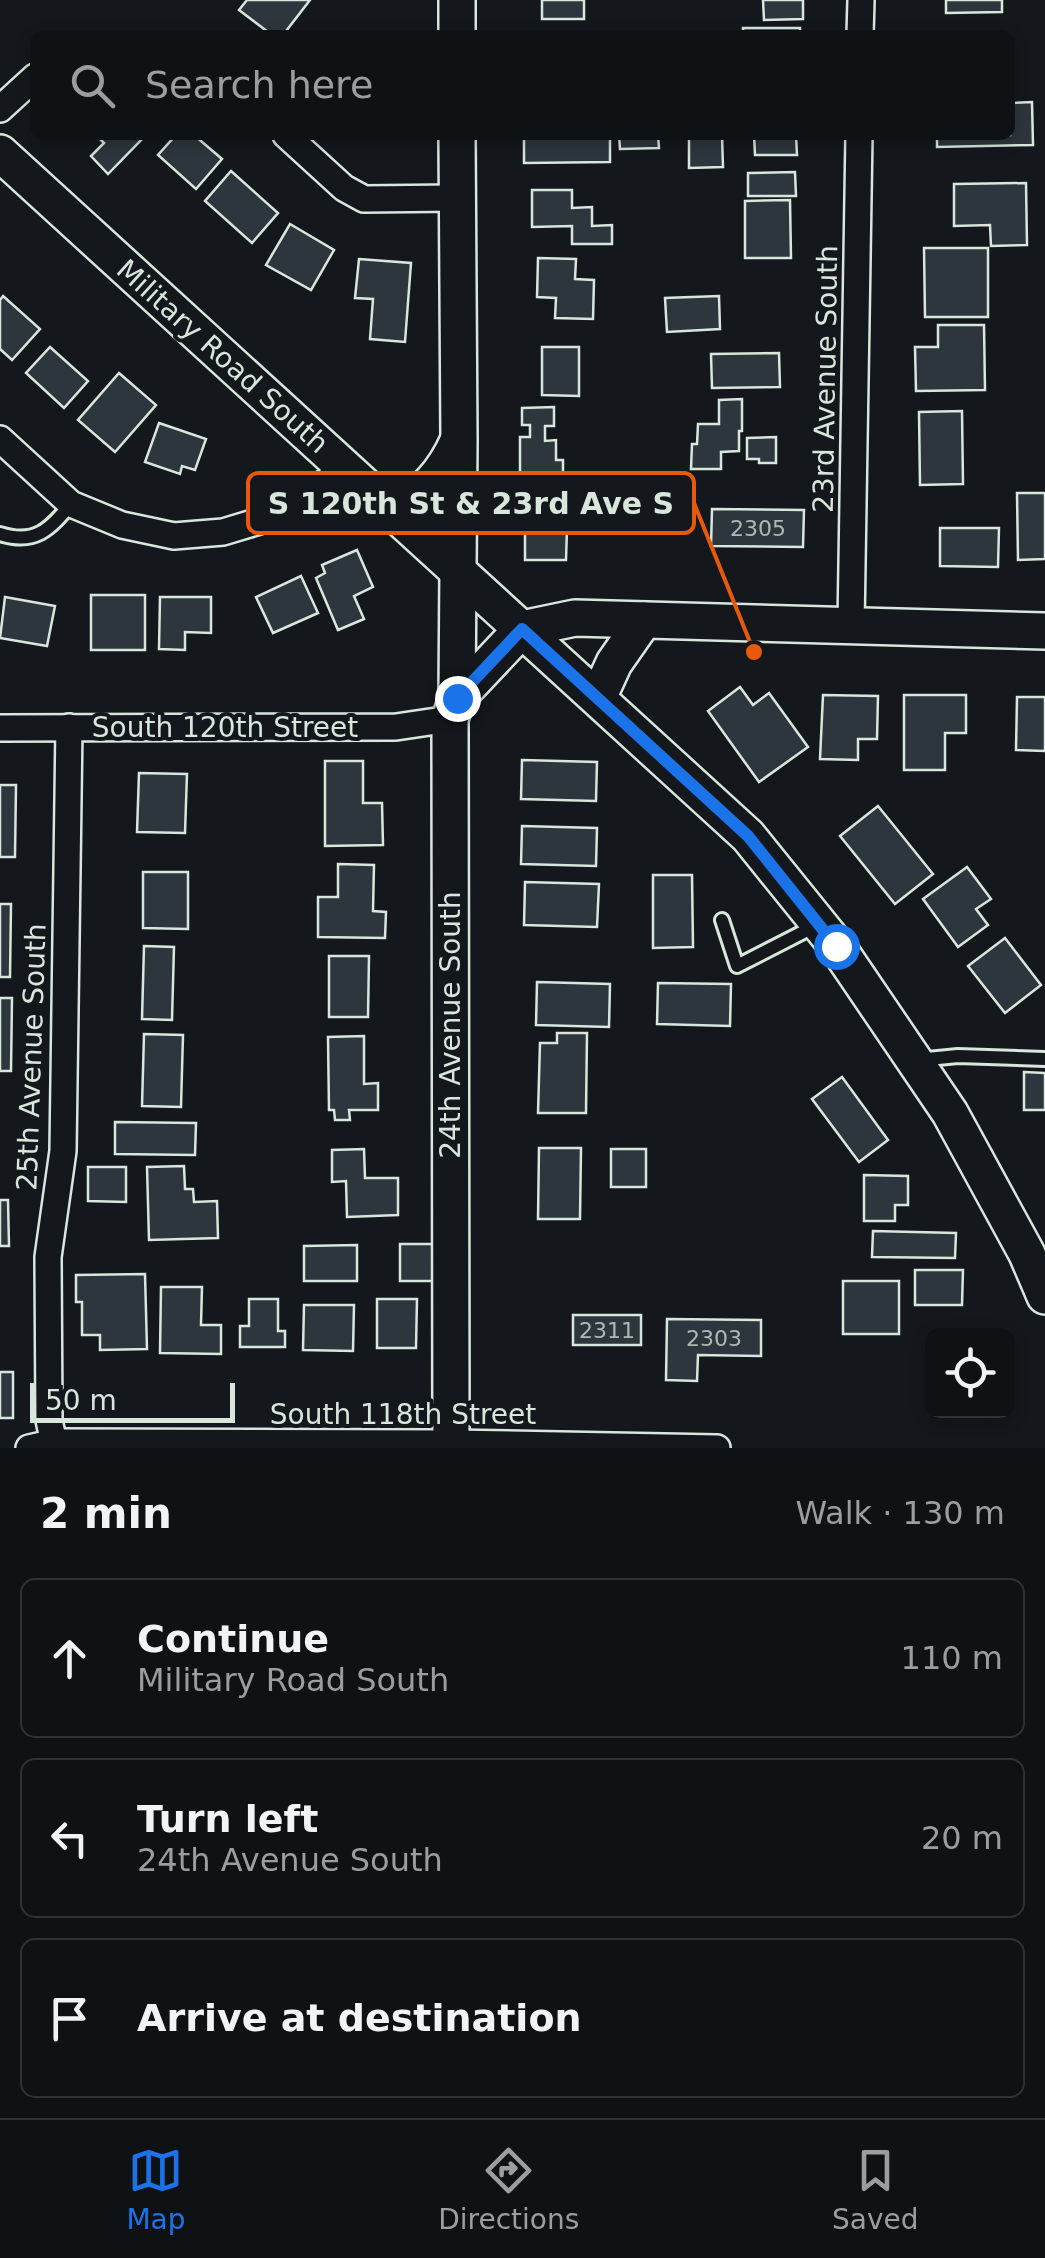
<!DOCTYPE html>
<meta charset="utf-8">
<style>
:root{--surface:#0f1215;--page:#181b1e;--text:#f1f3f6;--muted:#9b9ea0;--line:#2f3234;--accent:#1a73e8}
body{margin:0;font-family:"DejaVu Sans",sans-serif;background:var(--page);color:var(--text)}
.controls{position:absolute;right:30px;bottom:30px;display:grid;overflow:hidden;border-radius:15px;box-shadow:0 5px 15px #0003}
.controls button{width:90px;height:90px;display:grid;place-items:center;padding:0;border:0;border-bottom:2px solid var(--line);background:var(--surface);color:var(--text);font:50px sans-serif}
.scale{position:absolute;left:30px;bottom:25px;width:205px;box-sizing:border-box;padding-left:10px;border:5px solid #d8e6dc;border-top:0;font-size:28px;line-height:35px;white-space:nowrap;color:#d8e6dc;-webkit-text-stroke:8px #14181c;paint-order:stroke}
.stop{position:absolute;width:30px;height:30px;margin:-22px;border:8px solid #1a73e8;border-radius:50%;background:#fff}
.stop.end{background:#1a73e8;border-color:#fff;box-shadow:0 2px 10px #0008}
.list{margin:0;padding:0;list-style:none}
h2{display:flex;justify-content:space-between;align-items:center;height:130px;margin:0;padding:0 40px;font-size:42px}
h2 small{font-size:32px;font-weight:400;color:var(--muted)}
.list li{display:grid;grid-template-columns:65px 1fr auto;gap:30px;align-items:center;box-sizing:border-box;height:160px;margin:0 20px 20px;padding:0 20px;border:2px solid var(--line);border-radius:15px}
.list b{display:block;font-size:38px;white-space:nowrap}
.list p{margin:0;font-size:32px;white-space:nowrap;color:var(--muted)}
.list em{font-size:32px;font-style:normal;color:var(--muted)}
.icon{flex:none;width:55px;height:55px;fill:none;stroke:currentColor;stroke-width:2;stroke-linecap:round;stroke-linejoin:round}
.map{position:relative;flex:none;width:1045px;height:1448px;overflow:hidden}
.search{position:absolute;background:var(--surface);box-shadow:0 5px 15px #0003;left:30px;right:30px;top:30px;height:110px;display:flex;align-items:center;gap:25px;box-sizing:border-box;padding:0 35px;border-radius:15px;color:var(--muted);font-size:38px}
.sheet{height:670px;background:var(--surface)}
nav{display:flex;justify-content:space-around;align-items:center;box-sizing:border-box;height:140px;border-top:2px solid var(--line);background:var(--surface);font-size:28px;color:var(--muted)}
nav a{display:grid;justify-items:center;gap:5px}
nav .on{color:var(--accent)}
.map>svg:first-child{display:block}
.building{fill:#2c363c;stroke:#d8e6dc;stroke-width:2.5}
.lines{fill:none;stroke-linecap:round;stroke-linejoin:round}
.lane-casing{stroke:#d8e6dc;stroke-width:18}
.street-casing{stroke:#d8e6dc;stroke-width:30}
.secondary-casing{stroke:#d8e6dc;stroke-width:40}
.lane{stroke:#14181c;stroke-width:12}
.street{stroke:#14181c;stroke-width:25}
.secondary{stroke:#14181c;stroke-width:35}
.route{stroke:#1a73e8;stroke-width:12}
.labels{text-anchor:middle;stroke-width:8;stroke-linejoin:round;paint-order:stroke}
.number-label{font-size:22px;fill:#adbab4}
.street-label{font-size:28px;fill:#d8e6dc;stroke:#14181c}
.leader{fill:none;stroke:#e8590c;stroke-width:4}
.callout-dot{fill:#e8590c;stroke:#14181c;stroke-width:4}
.callout{fill:#14181c;stroke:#e8590c;stroke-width:4}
.callout-label{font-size:30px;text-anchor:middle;font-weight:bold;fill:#d8e6dc}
</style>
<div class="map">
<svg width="1045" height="1448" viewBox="0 0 1045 1448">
<rect width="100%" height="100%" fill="#14181c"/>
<g class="building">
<polygon points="247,0 310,0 283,35 272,35 239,10"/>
<rect x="542" y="0" width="42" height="19"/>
<polygon points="763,0 803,0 803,19 764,20"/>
<polygon points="946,0 1002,0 1002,12 946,13"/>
<rect x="743" y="28" width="57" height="7"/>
<polygon points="1032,102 1033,145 937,147 937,135 1010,135 1010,103"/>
<polygon points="96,135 146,135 108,174 91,156 104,143"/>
<polygon points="176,135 194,135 222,159 196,189 158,155"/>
<polygon points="524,135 610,135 610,162 524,163"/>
<polygon points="619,135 658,135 659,148 620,149"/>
<polygon points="689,135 722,135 723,167 689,168"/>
<polygon points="754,135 796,135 797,155 755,155"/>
<polygon points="231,171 278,213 252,243 205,201"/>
<polygon points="795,172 796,196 748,196 748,173"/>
<polygon points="1026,183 1027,245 991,246 990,225 954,226 954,184"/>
<polygon points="532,190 572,190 572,208 592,207 592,226 612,225 612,244 572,244 572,226 532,227"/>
<polygon points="790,200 791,258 745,258 745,201"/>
<polygon points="290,224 334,250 311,290 266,265"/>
<polygon points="924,248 988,248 988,317 925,317"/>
<polygon points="538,258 576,259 575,279 594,280 593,319 555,318 556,298 537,297"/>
<polygon points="359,259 411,263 405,342 370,339 373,299 355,298"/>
<polygon points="3,296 40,329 12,360 0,349 0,300"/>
<polygon points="719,296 720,329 667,332 665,298"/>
<polygon points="938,325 984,325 985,390 916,391 915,347 938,347"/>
<polygon points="50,347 88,381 64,408 26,373"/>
<polygon points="542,347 579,347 579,396 542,395"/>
<polygon points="779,353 780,387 712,388 711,354"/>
<polygon points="119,373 156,405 115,452 78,420"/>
<polygon points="742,399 742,431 739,431 739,451 721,452 721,469 691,469 692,444 697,444 698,424 719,424 719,400"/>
<polygon points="554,407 554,426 545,426 545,441 556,440 556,460 563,460 563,481 520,480 520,437 530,437 530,425 522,425 522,408"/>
<polygon points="962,411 963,484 920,485 919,412"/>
<polygon points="159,423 206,439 195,470 182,466 180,474 145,462"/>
<polygon points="776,437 776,463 759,463 759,459 747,459 747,438"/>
<polygon points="1017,493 1045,493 1045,559 1018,560"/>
<polygon points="712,509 804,510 803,547 711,546"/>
<polygon points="940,528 999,528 998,567 940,566"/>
<polygon points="525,529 567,529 566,560 525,560"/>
<polygon points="357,550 373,587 354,596 364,619 338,630 316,578 325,573 322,565"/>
<polygon points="301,576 318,613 273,633 256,597"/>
<rect x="91" y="595" width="54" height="55"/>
<polygon points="5,597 55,606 47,646 0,638"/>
<polygon points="160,597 211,597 211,633 185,632 185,650 159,649"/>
<polygon points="740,687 753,705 769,693 808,747 759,782 708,711"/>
<polygon points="823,695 878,696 877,739 858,739 858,760 820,759"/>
<polygon points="904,695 966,695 966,733 945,733 945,770 904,770"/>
<polygon points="1017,697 1045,697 1045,751 1016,750"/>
<polygon points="522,760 597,762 596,801 521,799"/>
<polygon points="325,761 363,761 363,803 382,803 383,845 325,846"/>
<polygon points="139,773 187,774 185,833 137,832"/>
<polygon points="0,785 16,785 15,857 0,857"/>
<polygon points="878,806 933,874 895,904 840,836"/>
<polygon points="522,826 597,828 596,866 521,864"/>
<polygon points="338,864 374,865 373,911 386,912 385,938 318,937 318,897 338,897"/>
<polygon points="967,867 991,899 976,909 988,925 958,947 923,899"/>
<polygon points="143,872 188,872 188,929 143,928"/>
<polygon points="653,875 692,875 693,947 653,948"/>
<polygon points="525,882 599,884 597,927 524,925"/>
<polygon points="0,904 11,904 10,977 0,977"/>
<polygon points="1005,938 1041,985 1005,1013 968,966"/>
<polygon points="144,946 174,947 172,1020 142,1019"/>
<polygon points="329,956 369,956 368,1017 329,1017"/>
<polygon points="537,982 610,984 609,1027 536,1025"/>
<polygon points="658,983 731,984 730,1026 657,1024"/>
<polygon points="0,998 12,998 11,1071 0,1071"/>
<polygon points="557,1033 587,1033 586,1113 538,1113 540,1043 557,1043"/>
<polygon points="144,1034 183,1035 181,1107 142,1106"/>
<polygon points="364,1036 364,1084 378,1083 378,1110 349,1110 350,1120 335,1120 334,1110 329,1110 328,1037"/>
<polygon points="1024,1072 1045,1073 1045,1110 1024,1110"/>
<polygon points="842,1077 888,1140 859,1162 812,1099"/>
<polygon points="115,1122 196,1123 195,1155 115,1154"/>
<polygon points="539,1148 581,1148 580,1219 538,1219"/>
<polygon points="364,1149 365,1178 398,1178 398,1215 347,1217 346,1181 332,1182 332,1150"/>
<rect x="611" y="1149" width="35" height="38"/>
<polygon points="184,1166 185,1189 193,1189 194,1202 217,1201 218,1238 149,1240 147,1167"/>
<polygon points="88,1167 126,1167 126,1202 88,1201"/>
<polygon points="864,1175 908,1176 908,1205 895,1205 895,1221 864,1221"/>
<polygon points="0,1200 8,1200 9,1246 0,1246"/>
<polygon points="873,1231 956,1233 955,1258 872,1257"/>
<rect x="400" y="1244" width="33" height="37"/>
<polygon points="357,1245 357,1281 304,1281 304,1246"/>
<polygon points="915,1270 963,1270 962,1305 915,1305"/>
<polygon points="145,1274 147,1349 100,1350 100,1335 82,1335 82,1302 76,1302 76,1275"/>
<rect x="843" y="1281" width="56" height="53"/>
<polygon points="161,1287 202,1287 201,1325 221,1325 221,1354 160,1353"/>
<polygon points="249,1299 278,1299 278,1331 285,1331 285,1347 240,1347 240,1326 249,1326"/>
<polygon points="377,1299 417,1299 416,1348 377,1348"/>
<polygon points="304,1305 354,1305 353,1351 303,1350"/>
<rect x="573" y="1315" width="68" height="30"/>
<polygon points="667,1319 761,1320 761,1356 698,1355 697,1381 666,1380"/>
<rect x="0" y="1372" width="13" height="46"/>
</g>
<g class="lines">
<defs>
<g id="lane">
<path d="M0 534C35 545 49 530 71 504"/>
<polyline points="722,920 737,966 817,925"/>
<polyline points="917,1060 958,1056 1045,1059"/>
</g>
<g id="street">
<polyline points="860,35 861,0"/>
<polyline points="0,109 35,77"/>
<polyline points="286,135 344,188 364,199 456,198"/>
<polyline points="0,439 71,504 122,525 174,536 223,532 266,519 347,469"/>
<polyline points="851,625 859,135"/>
<polyline points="0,728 396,727 450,719"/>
<polyline points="29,1448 55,1442 451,1443 717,1448"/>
<polyline points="55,1448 49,1420 48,1257 63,1151 69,727"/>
</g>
<g id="secondary">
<polyline points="457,35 457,0"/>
<polyline points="457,135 459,440 457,698"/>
<polyline points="0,153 748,836 836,945 950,1113 1027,1254 1045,1296"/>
<path d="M395 513C425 491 443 475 458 441"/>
<polyline points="522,629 575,618 1045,631"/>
<polyline points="598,698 614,663 644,620"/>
<polyline points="451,1448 450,719 457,698 522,629"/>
</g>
</defs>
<use href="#lane" class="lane-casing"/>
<use href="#street" class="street-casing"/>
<use href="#secondary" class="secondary-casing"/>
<use href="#lane" class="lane"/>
<use href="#street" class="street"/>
<use href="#secondary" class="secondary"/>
</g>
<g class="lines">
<polyline class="route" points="457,698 522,629 748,836 836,946"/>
</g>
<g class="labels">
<g class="number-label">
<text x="758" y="536">2305</text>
<text x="607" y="1338">2311</text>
<text x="714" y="1346">2303</text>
</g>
<g class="street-label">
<text transform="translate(223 356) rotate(42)" y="10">Military Road South</text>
<text transform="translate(825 379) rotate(-89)" y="10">23rd Avenue South</text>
<text x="225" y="737">South 120th Street</text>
<text transform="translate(450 1025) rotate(-90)" y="10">24th Avenue South</text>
<text transform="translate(31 1057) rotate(-88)" y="10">25th Avenue South</text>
<text x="403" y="1424">South 118th Street</text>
</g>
</g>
<path class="leader" d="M754 652L694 503"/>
<circle class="callout-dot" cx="754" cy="652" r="10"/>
<rect class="callout" x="248" y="473" width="446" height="60" rx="10"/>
<g class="callout-label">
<text x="471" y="514">S 120th St &amp; 23rd Ave S</text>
</g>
</svg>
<div class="controls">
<button><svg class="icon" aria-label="locate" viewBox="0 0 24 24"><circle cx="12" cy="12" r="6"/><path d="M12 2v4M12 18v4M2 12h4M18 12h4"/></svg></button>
</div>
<div class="scale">50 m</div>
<div class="stop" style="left:836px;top:946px"></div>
<div class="stop end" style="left:457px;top:698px"></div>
<div class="search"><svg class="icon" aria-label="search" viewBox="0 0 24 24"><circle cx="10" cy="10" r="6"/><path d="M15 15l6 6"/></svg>Search here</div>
</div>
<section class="sheet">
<h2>2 min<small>Walk · 130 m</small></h2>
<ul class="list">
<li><svg class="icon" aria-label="ahead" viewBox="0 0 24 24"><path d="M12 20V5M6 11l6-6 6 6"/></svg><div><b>Continue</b><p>Military Road South</p></div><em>110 m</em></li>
<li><svg class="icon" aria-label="left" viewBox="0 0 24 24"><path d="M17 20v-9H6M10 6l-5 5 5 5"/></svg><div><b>Turn left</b><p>24th Avenue South</p></div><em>20 m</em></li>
<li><svg class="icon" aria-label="arrive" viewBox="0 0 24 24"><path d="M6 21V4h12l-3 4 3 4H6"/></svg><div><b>Arrive at destination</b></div></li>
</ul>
</section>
<nav>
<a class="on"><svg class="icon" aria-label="map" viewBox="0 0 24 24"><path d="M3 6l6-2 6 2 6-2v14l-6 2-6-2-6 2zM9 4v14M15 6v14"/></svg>Map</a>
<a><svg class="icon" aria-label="directions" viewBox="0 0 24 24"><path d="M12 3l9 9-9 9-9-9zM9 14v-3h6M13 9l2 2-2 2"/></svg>Directions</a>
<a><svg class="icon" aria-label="saved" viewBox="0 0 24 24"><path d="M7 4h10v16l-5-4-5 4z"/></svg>Saved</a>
</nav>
